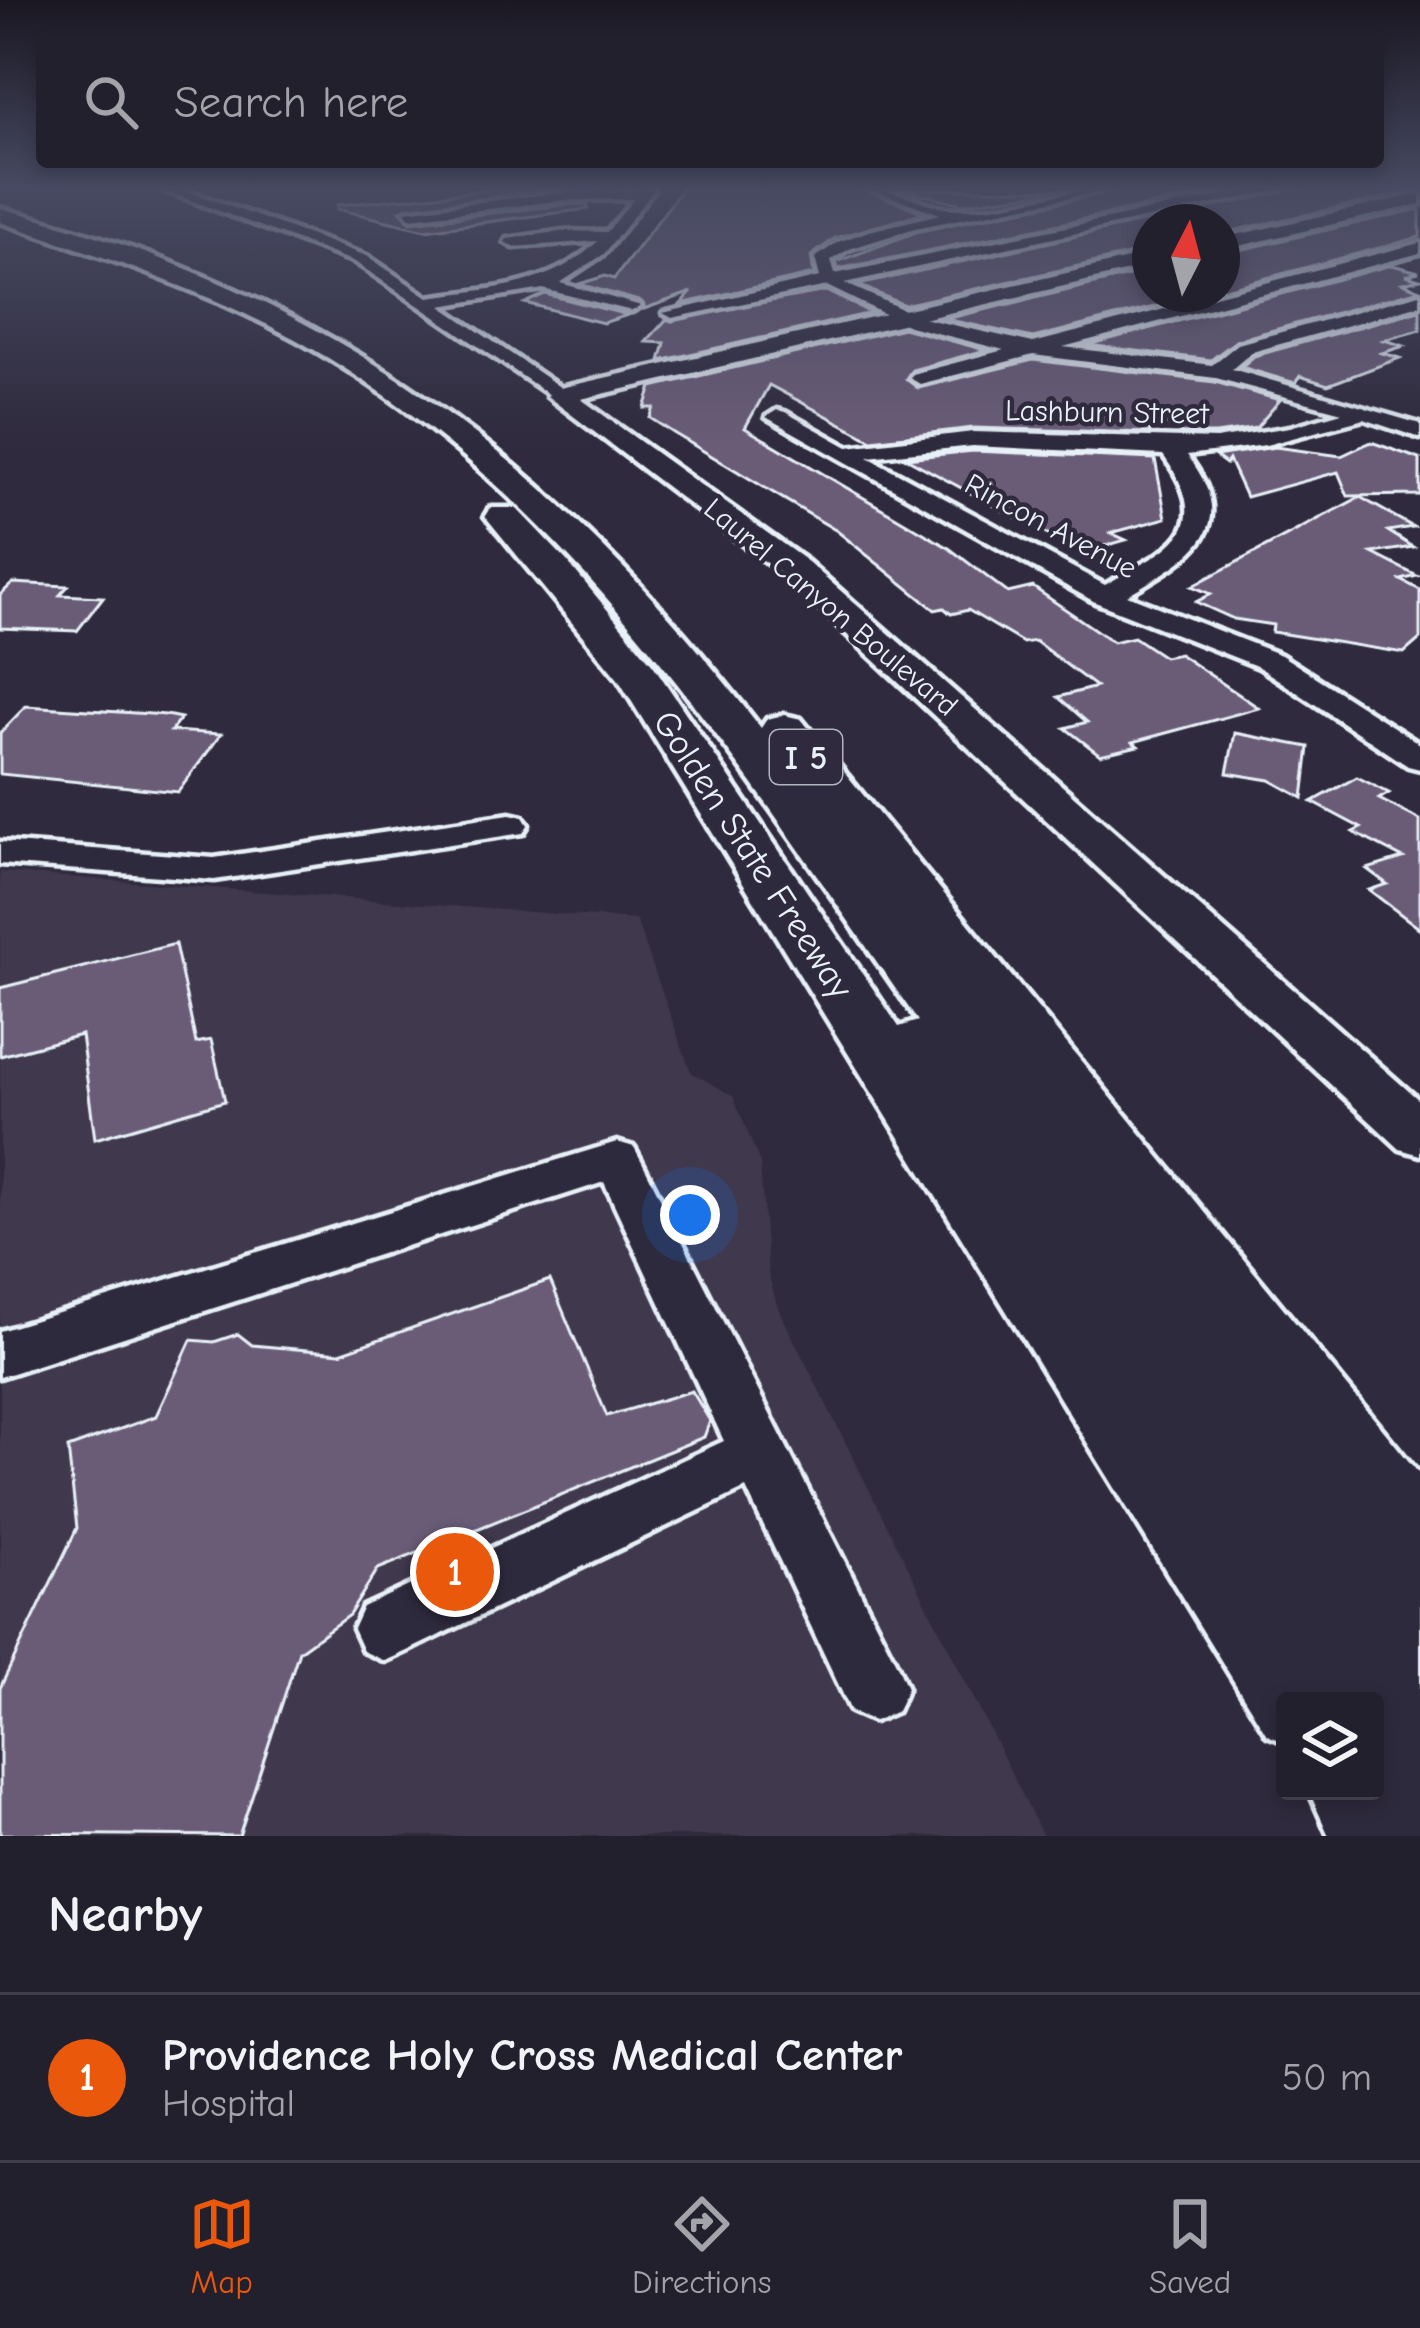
<!DOCTYPE html>
<style>
:root{--surface:#23202e;--page:#2f2d3a;--text:#f1f3f6;--muted:#a3a3aa;--line:#403e4a;--accent:#ea580c}
body{margin:0;font-family:"Comic Neue",sans-serif;background:var(--page);color:var(--text)}
.controls{position:absolute;right:36px;bottom:36px;display:grid;overflow:hidden;border-radius:12px;box-shadow:0 6px 18px #0003}
.controls button{width:108px;height:108px;display:grid;place-items:center;padding:0;border:0;border-bottom:3px solid var(--line);background:var(--surface);color:var(--text);font:60px sans-serif}
.compass{position:absolute;left:1132px;top:204px;width:108px;height:108px;border-radius:50%;background:var(--surface);box-shadow:0 6px 18px #0003;rotate:6deg}
.you{position:absolute;left:690px;top:1215px;width:42px;height:42px;margin:-30px;border:9px solid #fff;border-radius:50%;background:#1a73e8;box-shadow:0 0 0 18px #1a73e833}
.badge{display:grid;place-items:center;width:78px;height:78px;border-radius:50%;background:var(--accent);color:#fff;font-size:39px;font-weight:700}
.pin{position:absolute;translate:-50% -50%;border:6px solid #fff;box-shadow:0 3px 12px #0006}
.list{margin:0;padding:0;list-style:none}
h2{display:flex;justify-content:space-between;align-items:center;height:156px;margin:0;padding:0 48px;font-size:51px}
h2 small{font-size:39px;font-weight:400;color:var(--muted)}
.list li{display:grid;grid-template-columns:78px 1fr auto;gap:36px;align-items:center;box-sizing:border-box;height:168px;padding:0 48px;border-top:3px solid var(--line)}
.list b{display:block;font-size:45px;white-space:nowrap}
.list p{margin:0;font-size:39px;white-space:nowrap;color:var(--muted)}
.list em{font-size:39px;font-style:normal;color:var(--muted)}
.icon{flex:none;width:66px;height:66px;fill:none;stroke:currentColor;stroke-width:2;stroke-linecap:round;stroke-linejoin:round}
.map{position:relative;flex:none;width:1420px;height:1836px;overflow:hidden}
.search{position:absolute;background:var(--surface);box-shadow:0 6px 18px #0003;left:36px;right:36px;top:36px;height:132px;display:flex;align-items:center;gap:30px;box-sizing:border-box;padding:0 42px;border-radius:12px;color:var(--muted);font-size:45px}
.sheet{height:324px;background:var(--surface)}
nav{display:flex;justify-content:space-around;align-items:center;box-sizing:border-box;height:168px;border-top:3px solid var(--line);background:var(--surface);font-size:33px;color:var(--muted)}
nav a{display:grid;justify-items:center;gap:6px}
nav .on{color:var(--accent)}
.map>svg:first-child{display:block}
.built{fill:#41394e}
.building{fill:#6b5b77;stroke:#e8f1f8;stroke-width:3}
.lines{fill:none;stroke-linecap:round;stroke-linejoin:round}
.minor-casing{stroke:#e8f1f8;stroke-width:9}
.major-casing{stroke:#e8f1f8;stroke-width:9}
.highway-casing{stroke:#e8f1f8;stroke-width:9}
.minor{fill:#2f2a3d;fill-rule:evenodd}
.major{fill:#2f2a3d;fill-rule:evenodd}
.highway{fill:#2f2a3d;fill-rule:evenodd}
.labels{text-anchor:middle;stroke-width:9;stroke-linejoin:round;paint-order:stroke}
.far-street-label{font-size:30px;fill:#e8f1f8;stroke:#2f2a3d}
.shield{fill:#2f2a3d;stroke:#b0b5c0;stroke-width:3}
.shield-label{font-size:33px;font-weight:bold;fill:#e8f1f8}
.street-label{font-size:36px;fill:#e8f1f8;stroke:#2f2a3d}
</style>
<div class="map">
<svg width="1420" height="1836" viewBox="0 0 1420 1836">
<rect width="100%" height="100%" fill="#2f2a3d"/>
<filter id="ink" filterUnits="userSpaceOnUse"><feTurbulence type="fractalNoise" baseFrequency=".00833" numOctaves="2"/><feDisplacementMap in="SourceGraphic" scale="24" xChannelSelector="R" yChannelSelector="G"/><feConvolveMatrix kernelMatrix="1 2 1 2 8 2 1 2 1" color-interpolation-filters="sRGB"/></filter>
<g filter="url(#ink)">
<polygon class="built" points="0,872 636,920 691,1072 733,1096 760,1163 768,1273 778,1308 1043,1836 0,1836"/>
<g class="building">
<polygon points="495,189 551,189 400,211 411,222 565,205 587,204 588,209 425,230 337,209 337,205"/>
<polygon points="682,189 866,189 924,213 835,238 811,256 814,274 681,304 692,292 644,309 642,302 579,284 605,276 614,279"/>
<polygon points="899,189 1065,189 962,204"/>
<polygon points="1116,189 1231,189 838,269 836,262 916,232"/>
<polygon points="1286,189 1420,189 1420,190 1222,233 1222,222 1150,222 1150,250 904,305 858,285"/>
<polygon points="1420,209 1420,237 1222,290 1222,254"/>
<polygon points="1392,265 1419,272 1406,275 1420,279 1403,283 1420,290 1237,340 1211,360 1087,345"/>
<polygon points="1150,271 1150,294 1205,294 1033,338 945,319"/>
<polygon points="826,291 871,313 660,361 665,343 646,342 666,320"/>
<polygon points="545,294 628,315 603,323 525,303"/>
<polygon points="1420,310 1420,330 1384,340 1404,346 1382,353 1400,358 1328,385 1300,376 1295,383 1241,367 1254,356"/>
<polygon points="903,328 986,350 912,370 906,379 918,388 1033,360 1215,382 1280,400 1256,428 1216,434 1182,434 1145,409 1150,433 973,428 872,440 769,385 745,428 949,548 1008,593 1033,587 1113,642 1134,637 1164,657 1179,654 1259,708 1133,742 1138,746 1100,755 1065,728 1087,722 1058,697 1096,687 1035,641 1023,643 968,610 951,614 944,608 935,610 837,531 675,434 650,418 654,408 645,408 652,387"/>
<polygon points="1371,442 1420,459 1420,495 1348,496 1338,472 1246,497 1229,460 1226,464 1215,456 1275,447 1341,456"/>
<polygon points="973,451 1155,459 1166,518 1111,533 1126,540 1081,553 906,458"/>
<polygon points="1360,497 1413,527 1388,531 1413,547 1372,553 1417,576 1401,580 1420,590 1420,639 1404,653 1272,632 1273,625 1234,619 1196,602 1211,594 1192,586"/>
<polygon points="13,583 68,586 60,595 103,597 77,631 0,628 0,595"/>
<polygon points="26,706 166,715 181,718 171,731 221,734 178,792 0,774 0,733"/>
<polygon points="1235,733 1309,747 1303,798 1270,780 1227,773"/>
<polygon points="1357,777 1389,793 1379,799 1420,820 1420,929 1369,890 1387,884 1367,869 1403,858 1353,832 1361,828 1312,802"/>
<polygon points="175,944 196,1043 211,1040 225,1101 95,1139 81,1035 0,1056 0,988"/>
<polygon points="550,1280 607,1416 692,1391 710,1421 704,1437 378,1569 349,1615 299,1651 239,1836 0,1834 0,1688 77,1528 68,1448 156,1416 191,1340 214,1342 238,1334 252,1345 340,1353"/>
</g>
<g class="lines">
<defs>
<g id="minor">
<path d="M161 189H182L367 256 428 297C490 288 551 288 598 241L513 247 505 242 507 239 564 231 607 232 634 199 565 200 410 218 405 211 565 192 654 189 604 254 560 283 641 306 632 311 543 289 441 306 567 392V400L560 402 355 262Z"/>
<path d="M870 189C902 189 931 210 962 209 1012 209 1061 189 1112 189L915 228 849 249 831 260 835 274 1254 189H1282L844 283 922 318 1033 343 1420 243V253L1063 347 1212 365 1238 344 1420 294V305L1252 352 1232 369 1420 424V438L1364 419 1266 445 1187 455C1244 529 1191 558 1127 595L1281 655 1420 744V769L1408 766 1259 667 1095 602 766 417 777 410 785 412 848 447 973 432 1216 439 1290 427 1342 412 1216 378 1033 355 920 384 910 378 913 374 1004 350 909 326 827 286 672 318 663 313 820 277 815 258 838 242 869 231 940 214ZM973 446 1163 455C1219 532 1169 548 1105 585L868 457Z"/>
<polygon points="510,814 523,817 528,825 523,833 214,880 0,864 0,842 214,858"/>
<polygon points="617,1142 634,1147 641,1160 897,1665 907,1688 897,1711 874,1721 851,1711 746,1488 407,1651 385,1661 363,1651 353,1629 363,1607 724,1441 604,1182 0,1377 0,1331"/>
</g>
<g id="major">
<polygon points="1420,194 1420,204 1222,250 1222,238"/>
<polygon points="1150,254 1150,266 581,399 808,562 1420,1101 1420,1155 1400,1149 784,576 547,396 560,388"/>
</g>
<path id="highway" d="M0 208C336 295 551 457 761 728L767 719 784 715 801 719 1420 1475V1836H1329L1309 1791H1375V1701H1285V1742L1267 1735 618 679 485 516 490 508H516L567 561 653 665 899 1027 918 1021C740 768 575 494 297 340 203 289 101 256 0 222Z"/>
</defs>
<use href="#minor" class="minor-casing"/>
<use href="#major" class="major-casing"/>
<use href="#highway" class="highway-casing"/>
<use href="#minor" class="minor"/>
<use href="#major" class="major"/>
<use href="#highway" class="highway"/>
</g>
</g>
<linearGradient id="sky" x2="0" y2="1"><stop stop-color="#1a1722"/><stop offset="0.42" stop-color="#474a62"/><stop offset="1" stop-color="#474a62" stop-opacity="0"/></linearGradient>
<rect width="1420" height="446" fill="url(#sky)"/>
<g class="labels">
<g class="far-street-label">
<text transform="translate(1107 412) rotate(1)" y="10">Lashburn Street</text>
<text transform="translate(1051 526) rotate(28)" y="10">Rincon Avenue</text>
<text transform="translate(831 607) rotate(40)" y="10">Laurel Canyon Boulevard</text>
</g>
<rect class="shield" x="770" y="730" width="72" height="54" rx="9"/>
<g class="shield-label">
<text x="806" y="769">I 5</text>
</g>
<g class="street-label">
<text transform="translate(754 854) rotate(57)" y="13">Golden State Freeway</text>
</g>
</g>
</svg>
<div class="controls">
<button><svg class="icon" aria-label="layers" viewBox="0 0 24 24"><path d="M12 4l9 5-9 5-9-5zM3 14l9 5 9-5"/></svg></button>
</div>
<svg class="compass" viewBox="-18 -18 36 36"><path d="M0-13l5 13h-10z" fill="#e53935"/><path d="M0 13l5-13h-10z" fill="#a3a3aa"/></svg>
<div class="you"></div>
<div class="pin badge" style="left:455px;top:1572px">1</div>
<div class="search"><svg class="icon" aria-label="search" viewBox="0 0 24 24"><circle cx="10" cy="10" r="6"/><path d="M15 15l6 6"/></svg>Search here</div>
</div>
<section class="sheet">
<h2>Nearby<small></small></h2>
<ul class="list">
<li><span class="badge">1</span><div><b>Providence Holy Cross Medical Center</b><p>Hospital</p></div><em>50 m</em></li>
</ul>
</section>
<nav>
<a class="on"><svg class="icon" aria-label="map" viewBox="0 0 24 24"><path d="M3 6l6-2 6 2 6-2v14l-6 2-6-2-6 2zM9 4v14M15 6v14"/></svg>Map</a>
<a><svg class="icon" aria-label="directions" viewBox="0 0 24 24"><path d="M12 3l9 9-9 9-9-9zM9 14v-3h6M13 9l2 2-2 2"/></svg>Directions</a>
<a><svg class="icon" aria-label="saved" viewBox="0 0 24 24"><path d="M7 4h10v16l-5-4-5 4z"/></svg>Saved</a>
</nav>
